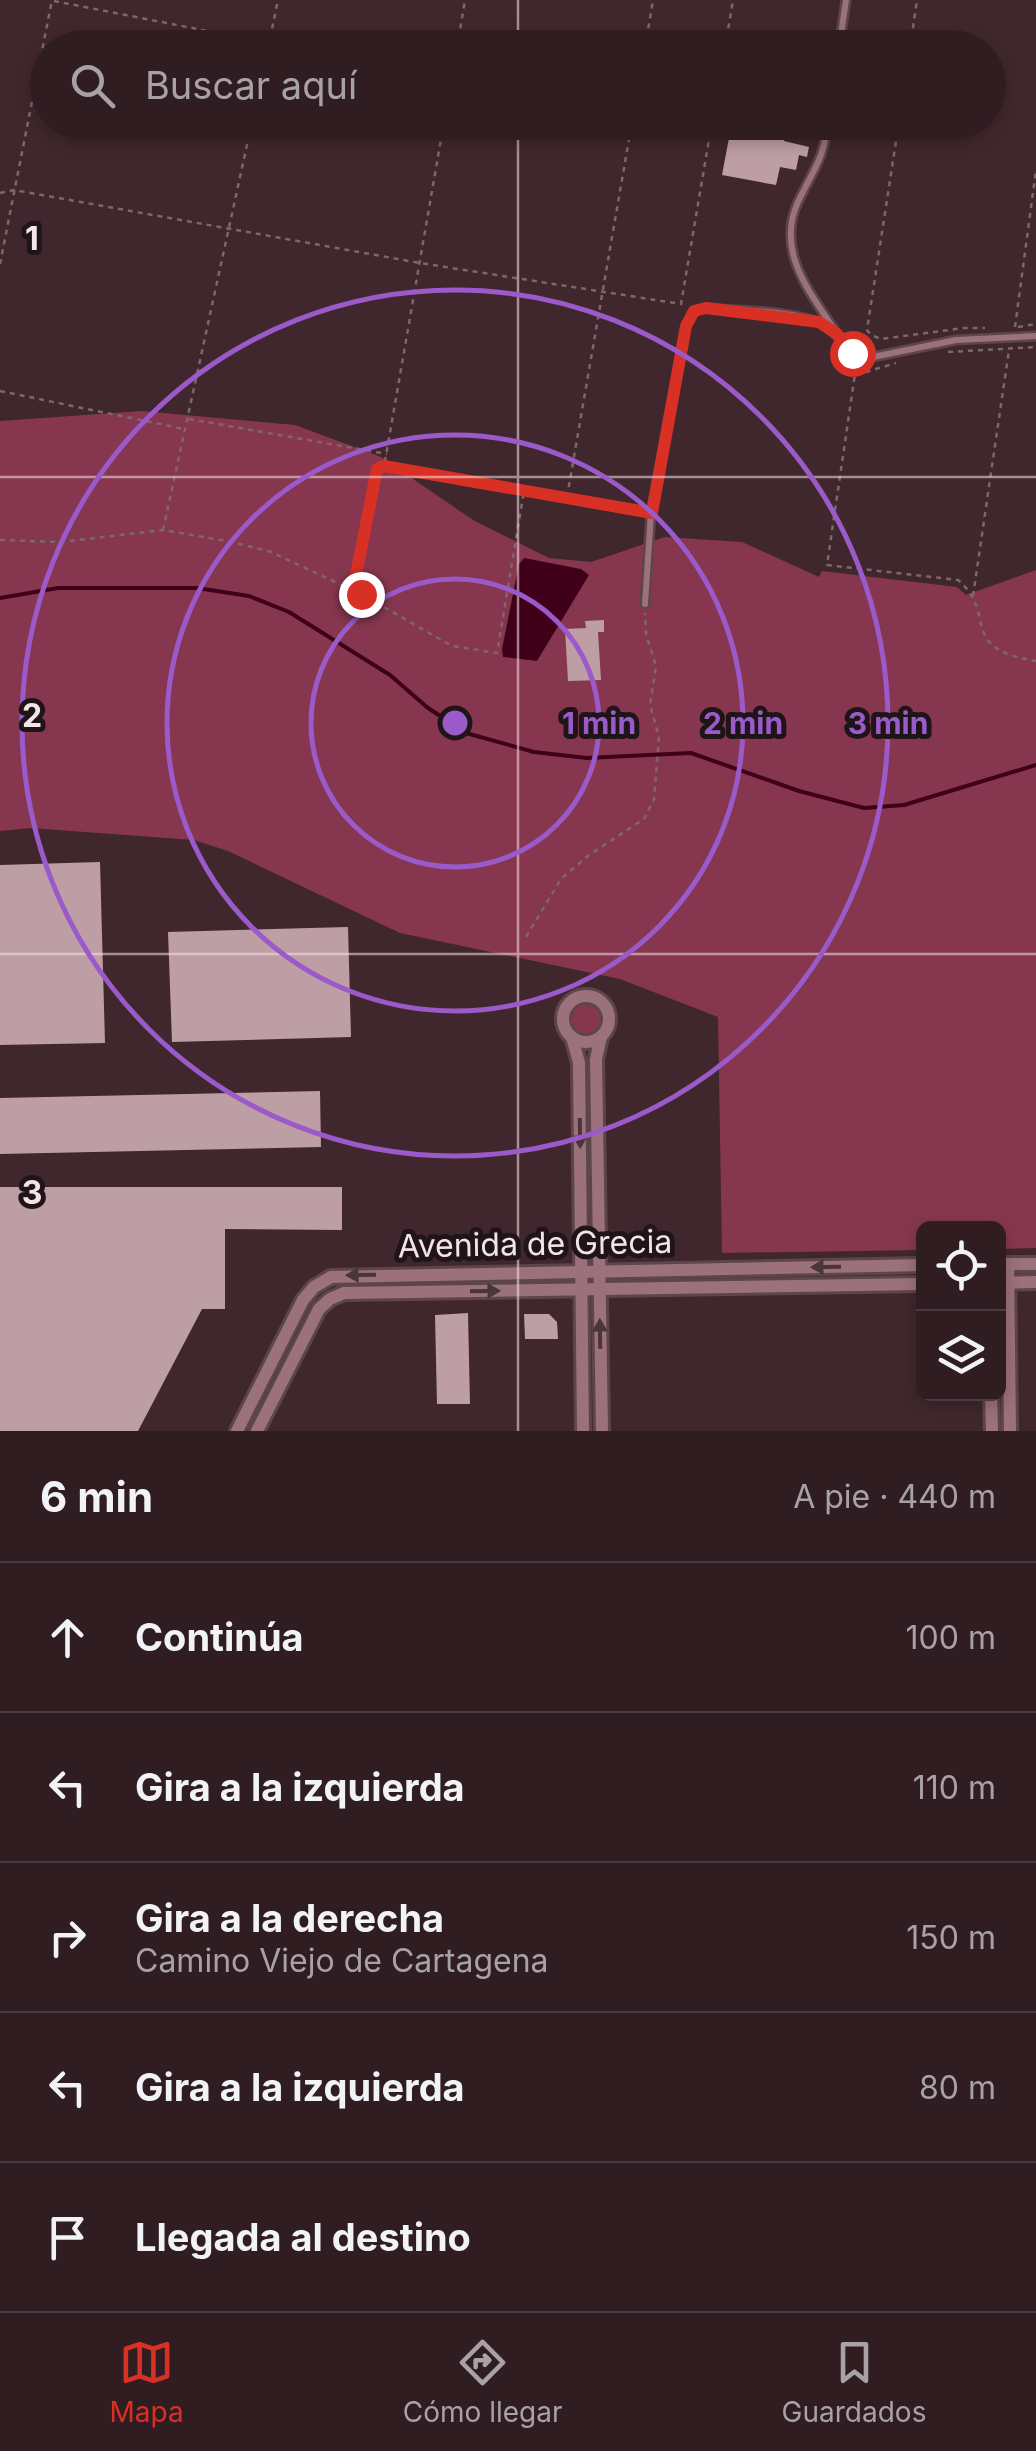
<!DOCTYPE html>
<html lang="es">
<meta charset="utf-8">
<style>
:root{--surface:#301d22;--page:#3c2a2f;--text:#f1f3f6;--muted:#a8a2a5;--line:#4b3b40;--accent:#d93025}
body{margin:0;font-family:Inter,sans-serif;background:var(--page);color:var(--text)}
.controls{position:absolute;right:30px;bottom:30px;display:grid;overflow:hidden;border-radius:15px;box-shadow:0 5px 15px #0003}
.controls button{width:90px;height:90px;display:grid;place-items:center;padding:0;border:0;border-bottom:2px solid var(--line);background:var(--surface);color:var(--text);font:50px sans-serif}
.stop{position:absolute;width:30px;height:30px;margin:-22px;border:8px solid #d93025;border-radius:50%;background:#fff}
.stop.end{background:#d93025;border-color:#fff;box-shadow:0 2px 10px #0008}
.list{margin:0;padding:0;list-style:none}
h2{display:flex;justify-content:space-between;align-items:center;height:130px;margin:0;padding:0 40px;font-size:42px}
h2 small{font-size:32px;font-weight:400;color:var(--muted)}
.list li{display:grid;grid-template-columns:65px 1fr auto;gap:30px;align-items:center;box-sizing:border-box;height:150px;padding:0 40px;border-top:2px solid var(--line)}
.list b{display:block;font-size:38px;white-space:nowrap}
.list p{margin:0;font-size:32px;white-space:nowrap;color:var(--muted)}
.list em{font-size:32px;font-style:normal;color:var(--muted)}
.icon{flex:none;width:55px;height:55px;fill:none;stroke:currentColor;stroke-width:2;stroke-linecap:round;stroke-linejoin:round}
.map{position:relative;flex:none;width:1036px;height:1431px;overflow:hidden}
.search{position:absolute;background:var(--surface);box-shadow:0 5px 15px #0003;left:30px;right:30px;top:30px;height:110px;display:flex;align-items:center;gap:25px;box-sizing:border-box;padding:0 35px;border-radius:55px;color:var(--muted);font-size:38px}
.sheet{height:880px;background:var(--surface)}
nav{display:flex;justify-content:space-around;align-items:center;box-sizing:border-box;height:140px;border-top:2px solid var(--line);background:var(--surface);font-size:28px;color:var(--muted)}
nav a{display:grid;justify-items:center;gap:5px}
nav .on{color:var(--accent)}
.map>svg:first-child{display:block}
.green{fill:#86374f}
.water{fill:#40001a}
.lines{fill:none;stroke-linecap:round;stroke-linejoin:round}
.stream{stroke:#40001a;stroke-width:4}
.building{fill:#be9ea5}
.lane-casing{stroke:#5d454b;stroke-width:11}
.street-casing{stroke:#5d454b;stroke-width:18}
.path{stroke:#7d676c;stroke-width:2.5;stroke-dasharray:5 5;stroke-linecap:butt}
.lane{stroke:#9b717b;stroke-width:6}
.street{stroke:#9b717b;stroke-width:12}
.oneway{fill:#4a353a}
.route{stroke:#d93025;stroke-width:12}
.grid{fill:none;stroke:#f5e4e7;stroke-width:2.5;stroke-opacity:0.55}
.ring{fill:none;stroke:#9a5ac9;stroke-width:5}
.labels{text-anchor:middle;stroke-width:10;stroke-linejoin:round;paint-order:stroke}
.street-label{font-size:32px;fill:#f5e4e7;stroke:#1f1417}
.grid-label{font-size:32px;text-anchor:middle;font-weight:bold;fill:#f5e4e7;stroke:#1f1417;stroke-width:10;stroke-linejoin:round;paint-order:stroke}
.centre{fill:#9a5ac9;stroke:#1f1417;stroke-width:5}
.ring-label{font-size:30px;text-anchor:middle;font-weight:bold;fill:#9a5ac9;stroke:#1f1417;stroke-width:10;stroke-linejoin:round;paint-order:stroke}
</style>
<div class="map">
<svg width="1036" height="1431" viewBox="0 0 1036 1431">
<rect width="100%" height="100%" fill="#40272d"/>
<g class="green">
<polygon points="142,411 295,425 381,457 473,520 549,558 591,562 665,537 742,542 819,577 822,571 957,587 966,595 1036,570 1036,1248 999,1249 998,1228 924,1228 923,1250 722,1253 718,1017 620,979 400,933 228,851 194,840 31,828 0,831 0,421"/>
<circle cx="587" cy="1018" r="19"/>
</g>
<polygon class="water" points="524,558 581,569 589,575 537,661 503,657 502,649 519,564"/>
<g class="lines">
<polyline class="stream" points="0,598 58,588 197,588 249,596 289,612 390,675 428,708 466,733 534,752 587,758 691,753 799,791 864,808 904,805 1036,765"/>
</g>
<g class="building">
<polygon points="732,122 788,122 784,141 809,147 807,157 799,155 796,170 780,167 776,185 722,175"/>
<polygon points="604,620 604,632 598,632 601,680 568,681 565,629 586,628 585,621"/>
<polygon points="100,862 105,1043 0,1045 0,865"/>
<polygon points="348,927 351,1037 172,1042 168,932"/>
<polygon points="320,1091 321,1147 0,1154 0,1098"/>
<polygon points="0,1187 342,1187 342,1230 225,1229 225,1309 202,1309 138,1431 0,1431"/>
<polygon points="468,1313 470,1404 437,1404 435,1315"/>
<polygon points="524,1314 549,1314 557,1322 558,1339 525,1339"/>
</g>
<g class="lines">
<defs>
<g id="lane">
<polyline points="839,48 846,0"/>
<path d="M828 122C823 162 814 168 798 202 776 250 808 290 834 329"/>
<path d="M645 604 651 513 686 326 694 311 706 308C738 311 791 310 820 323 838 331 845 350 863 359L956 340 1036 336"/>
</g>
<g id="street">
<circle cx="586" cy="1019" r="23"/>
<polyline points="572,1037 579,1063 583,1431"/>
<polyline points="601,1037 596,1059 602,1431"/>
<polyline points="998,1264 1036,1264"/>
<polyline points="1008,1264 1010,1431"/>
<polyline points="998,1283 1036,1282"/>
<polyline points="991,1394 992,1431"/>
<polyline points="237,1431 303,1300 314,1287 331,1277 924,1265"/>
<polyline points="257,1431 319,1309 330,1299 344,1293 924,1284"/>
</g>
</defs>
<use href="#lane" class="lane-casing"/>
<use href="#street" class="street-casing"/>
<g class="path">
<polyline points="54,1 269,43"/>
<polyline points="268,48 278,0"/>
<polyline points="457,48 465,0"/>
<polyline points="645,48 653,0"/>
<polyline points="725,48 733,0"/>
<polyline points="910,48 917,0"/>
<polyline points="444,122 384,467 640,511"/>
<polyline points="899,122 867,330 871,335 881,339 964,328 985,328"/>
<polyline points="0,193 14,190 420,263 681,304 712,122"/>
<polyline points="0,264 52,0"/>
<polyline points="1015,327 1036,170"/>
<polyline points="1018,327 1036,324"/>
<polyline points="948,352 1036,347"/>
<path d="M856 367 827 565 958 580C999 615 956 648 1036 661"/>
<polyline points="856,375 896,363"/>
<polyline points="0,391 184,429"/>
<polyline points="189,419 387,454"/>
<polyline points="567,497 632,122"/>
<polyline points="163,530 252,122"/>
<polyline points="0,540 61,542 163,530 232,542 271,552 361,594 452,646 497,653 524,491"/>
<polyline points="354,587 377,469 383,467"/>
<polyline points="973,596 1009,350"/>
<polyline points="526,937 561,879 589,855 644,819 654,799 659,737 650,705 656,666 646,634 645,613"/>
</g>
<use href="#lane" class="lane"/>
<use href="#street" class="street"/>
</g>
<defs><path id="oneway-solid" d="M-6-.8H1V-3.2L6.5 0L1 3.2V.8H-6Z" transform="scale(2.5)"/></defs>
<g class="oneway">
<use href="#oneway-solid" transform="translate(580 1133) rotate(89)"/>
<use href="#oneway-solid" transform="translate(826 1267) rotate(179)"/>
<use href="#oneway-solid" transform="translate(361 1275) rotate(179)"/>
<use href="#oneway-solid" transform="translate(485 1291) rotate(-1)"/>
<use href="#oneway-solid" transform="translate(600 1334) rotate(-91)"/>
</g>
<g class="lines">
<polyline class="route" points="361,594 353,590 377,469 384,466 652,513 686,326 694,311 706,308 819,322 837,334 852,353"/>
</g>
<path class="grid" d="M518 0V48M518 122V1431M0 477H1036M0 954H1036"/>
<g class="ring">
<circle cx="455" cy="723" r="144"/>
<circle cx="455" cy="723" r="288"/>
<circle cx="455" cy="723" r="433"/>
</g>
<g class="labels">
<g class="street-label">
<text transform="translate(535 1244) rotate(-1)" y="11">Avenida de Grecia</text>
</g>
</g>
<g class="grid-label">
<text x="32" y="250">1</text>
<text x="32" y="727">2</text>
<text x="32" y="1204">3</text>
</g>
<circle cx="455" cy="723" r="15" class="centre"/>
<g class="ring-label">
<text x="599" y="734">1 min</text>
<text x="743" y="734">2 min</text>
<text x="888" y="734">3 min</text>
</g>
</svg>
<div class="controls">
<button><svg class="icon" aria-label="locate" viewBox="0 0 24 24"><circle cx="12" cy="12" r="6"/><path d="M12 2v4M12 18v4M2 12h4M18 12h4"/></svg></button>
<button><svg class="icon" aria-label="layers" viewBox="0 0 24 24"><path d="M12 4l9 5-9 5-9-5zM3 14l9 5 9-5"/></svg></button>
</div>
<div class="stop" style="left:852px;top:353px"></div>
<div class="stop end" style="left:361px;top:594px"></div>
<div class="search"><svg class="icon" aria-label="search" viewBox="0 0 24 24"><circle cx="10" cy="10" r="6"/><path d="M15 15l6 6"/></svg>Buscar aquí</div>
</div>
<section class="sheet">
<h2>6 min<small>A pie · 440 m</small></h2>
<ul class="list">
<li><svg class="icon" aria-label="ahead" viewBox="0 0 24 24"><path d="M12 20V5M6 11l6-6 6 6"/></svg><div><b>Continúa</b></div><em>100 m</em></li>
<li><svg class="icon" aria-label="left" viewBox="0 0 24 24"><path d="M17 20v-9H6M10 6l-5 5 5 5"/></svg><div><b>Gira a la izquierda</b></div><em>110 m</em></li>
<li><svg class="icon" aria-label="right" viewBox="0 0 24 24"><path d="M7 20v-9h11M14 6l5 5-5 5"/></svg><div><b>Gira a la derecha</b><p>Camino Viejo de Cartagena</p></div><em>150 m</em></li>
<li><svg class="icon" aria-label="left" viewBox="0 0 24 24"><path d="M17 20v-9H6M10 6l-5 5 5 5"/></svg><div><b>Gira a la izquierda</b></div><em>80 m</em></li>
<li><svg class="icon" aria-label="arrive" viewBox="0 0 24 24"><path d="M6 21V4h12l-3 4 3 4H6"/></svg><div><b>Llegada al destino</b></div></li>
</ul>
</section>
<nav>
<a class="on"><svg class="icon" aria-label="map" viewBox="0 0 24 24"><path d="M3 6l6-2 6 2 6-2v14l-6 2-6-2-6 2zM9 4v14M15 6v14"/></svg>Mapa</a>
<a><svg class="icon" aria-label="directions" viewBox="0 0 24 24"><path d="M12 3l9 9-9 9-9-9zM9 14v-3h6M13 9l2 2-2 2"/></svg>Cómo llegar</a>
<a><svg class="icon" aria-label="saved" viewBox="0 0 24 24"><path d="M7 4h10v16l-5-4-5 4z"/></svg>Guardados</a>
</nav>
